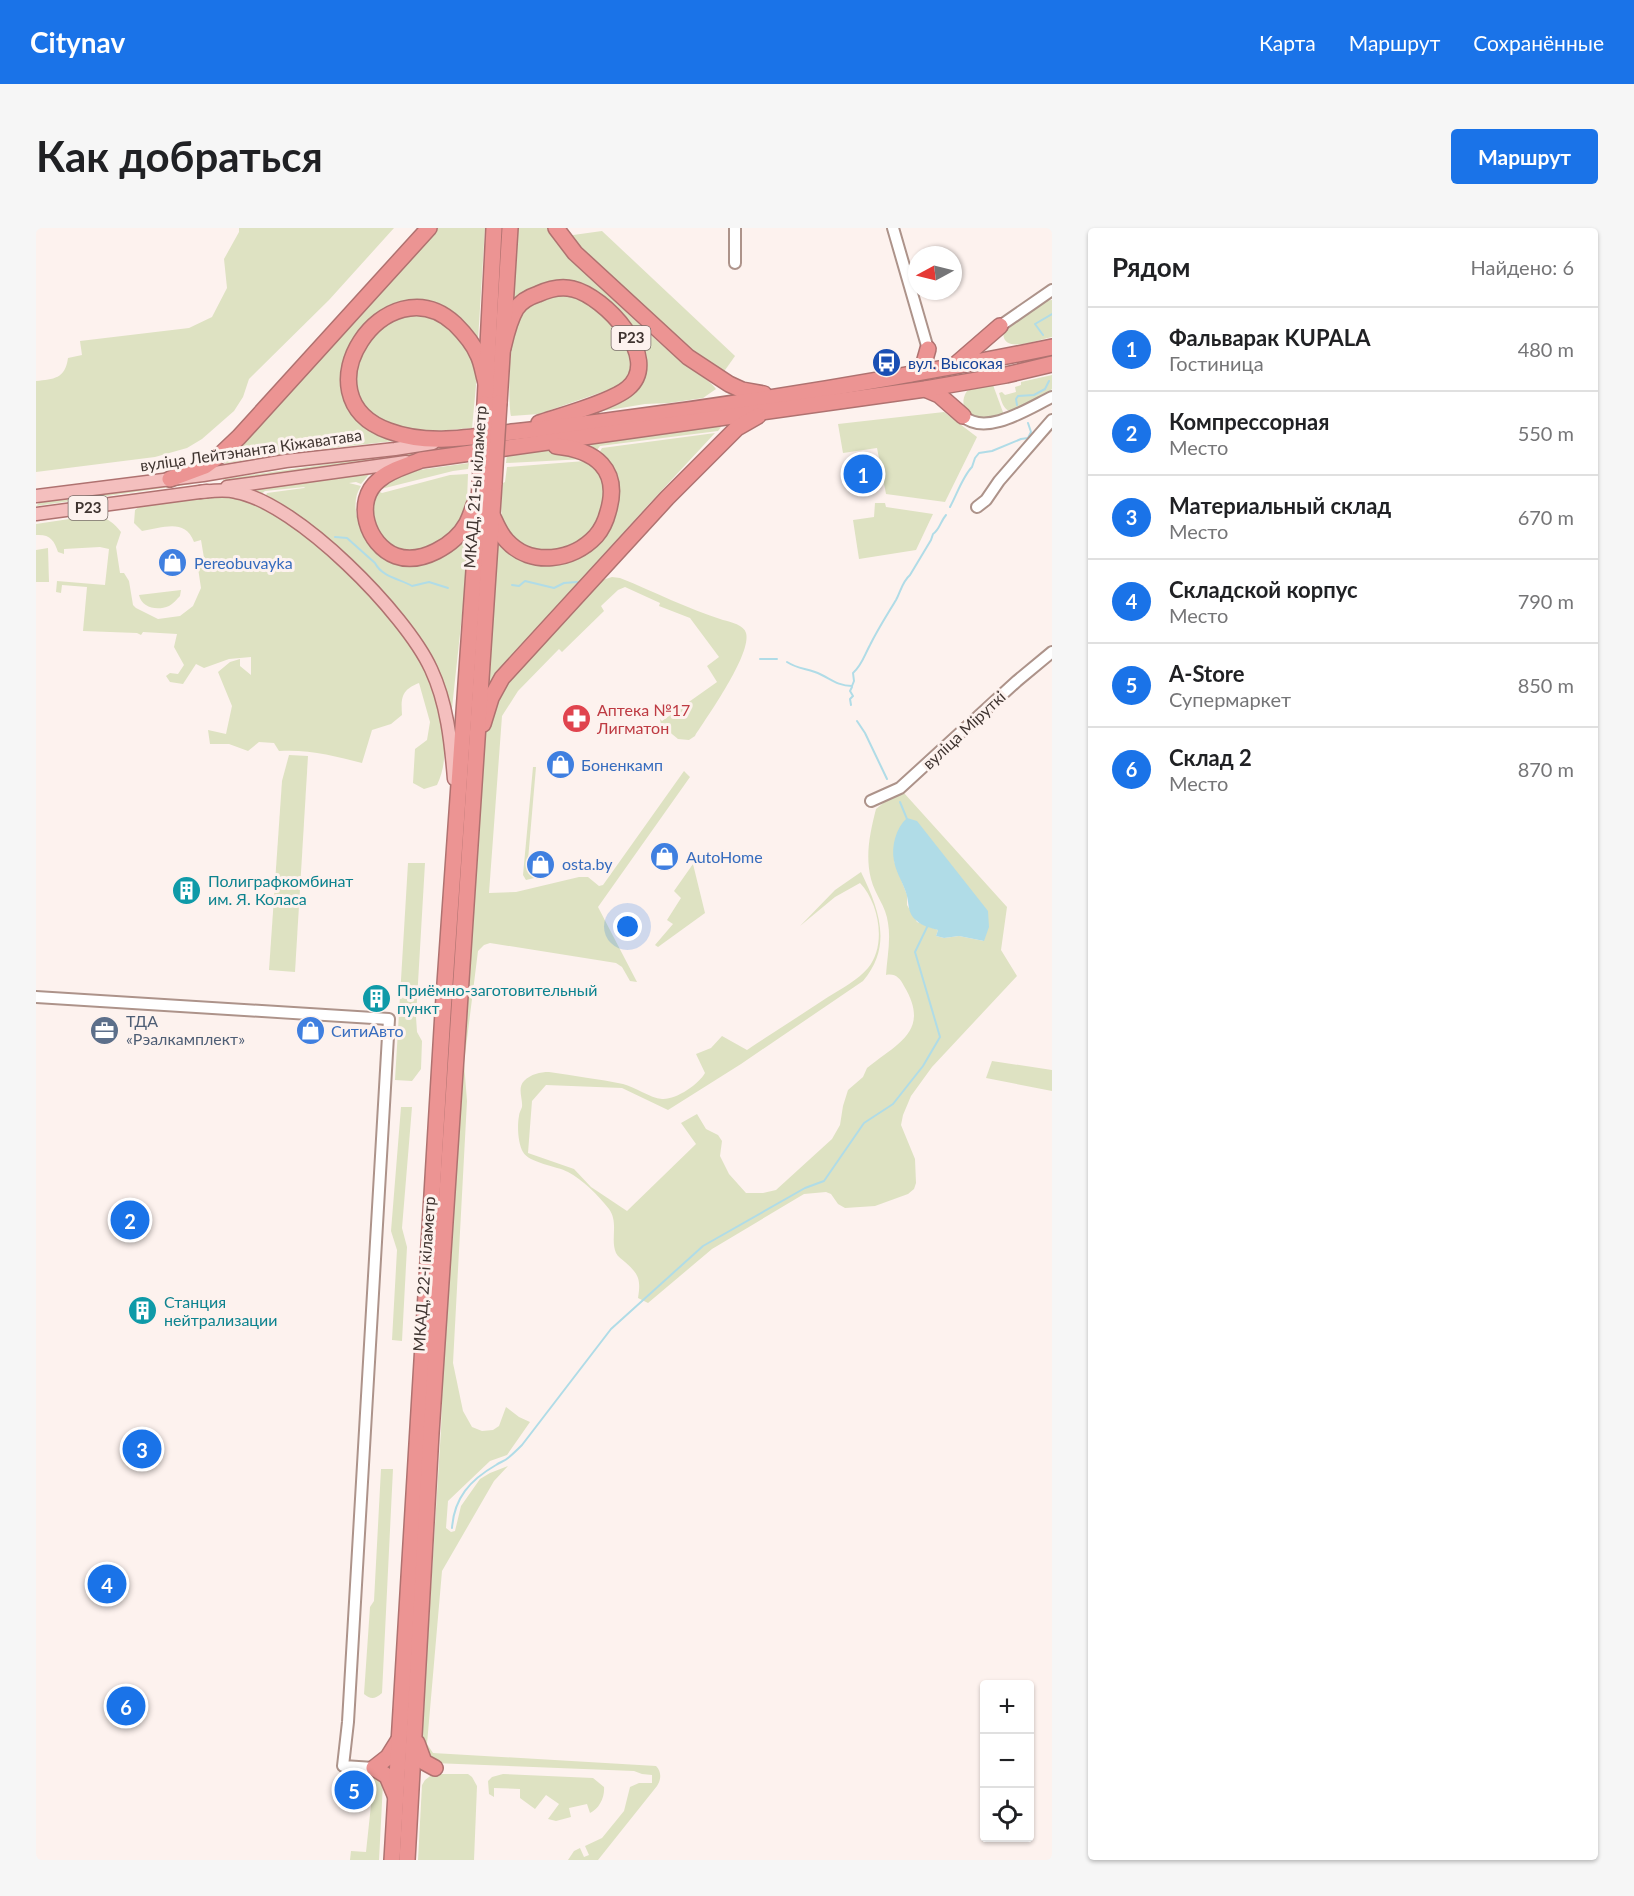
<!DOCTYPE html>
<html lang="ru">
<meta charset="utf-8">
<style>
:root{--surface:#fff;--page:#f6f6f6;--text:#202124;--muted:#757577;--line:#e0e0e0;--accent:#1a73e8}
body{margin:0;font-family:Lato,sans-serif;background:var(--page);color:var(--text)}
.controls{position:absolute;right:18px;bottom:18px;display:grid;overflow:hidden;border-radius:6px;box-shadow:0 2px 4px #0004}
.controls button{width:54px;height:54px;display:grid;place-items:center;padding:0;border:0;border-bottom:2px solid var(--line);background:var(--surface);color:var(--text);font:30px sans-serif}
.compass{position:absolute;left:872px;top:18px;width:54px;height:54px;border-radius:50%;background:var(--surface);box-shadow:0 2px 4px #0004;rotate:263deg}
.you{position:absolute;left:592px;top:699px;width:21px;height:21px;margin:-15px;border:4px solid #fff;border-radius:50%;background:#1a73e8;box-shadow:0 0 0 9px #1a73e833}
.badge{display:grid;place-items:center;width:39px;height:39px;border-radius:50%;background:var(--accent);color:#fff;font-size:20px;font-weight:700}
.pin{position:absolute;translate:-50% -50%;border:3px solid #fff;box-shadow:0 2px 6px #0006}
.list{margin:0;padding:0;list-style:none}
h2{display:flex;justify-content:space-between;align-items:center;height:78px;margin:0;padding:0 24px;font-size:26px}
h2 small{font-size:20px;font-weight:400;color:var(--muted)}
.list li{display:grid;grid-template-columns:39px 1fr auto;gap:18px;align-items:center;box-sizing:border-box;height:84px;padding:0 24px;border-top:2px solid var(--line)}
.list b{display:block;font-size:22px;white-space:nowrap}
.list p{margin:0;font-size:20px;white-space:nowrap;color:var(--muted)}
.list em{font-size:20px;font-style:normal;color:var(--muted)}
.icon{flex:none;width:33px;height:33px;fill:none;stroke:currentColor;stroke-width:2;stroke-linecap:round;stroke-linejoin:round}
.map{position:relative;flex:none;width:1016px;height:1632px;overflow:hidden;border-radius:6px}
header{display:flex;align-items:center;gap:36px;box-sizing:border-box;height:84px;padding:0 30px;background:var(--accent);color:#fff}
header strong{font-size:28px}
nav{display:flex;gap:33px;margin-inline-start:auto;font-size:21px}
.intro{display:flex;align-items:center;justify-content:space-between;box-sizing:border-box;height:144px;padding:0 36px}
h1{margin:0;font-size:42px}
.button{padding:15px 27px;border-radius:6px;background:var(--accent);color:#fff;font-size:21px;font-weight:700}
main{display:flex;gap:36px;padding:0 36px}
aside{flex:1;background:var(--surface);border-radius:6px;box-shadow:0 2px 4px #0004}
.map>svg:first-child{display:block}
.green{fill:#dee2c2;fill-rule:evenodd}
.water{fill:#b0dce7}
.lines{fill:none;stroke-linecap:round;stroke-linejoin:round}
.stream{stroke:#b0dce7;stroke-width:2}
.minor-casing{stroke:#ad938a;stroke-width:14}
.major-casing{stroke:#af7270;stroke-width:15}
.highway-casing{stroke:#af7270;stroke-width:18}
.minor{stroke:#fff;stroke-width:10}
.major{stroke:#f4bfbe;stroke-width:12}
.highway{stroke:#ec9493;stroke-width:15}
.highway-bridge-casing{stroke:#af7270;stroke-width:18;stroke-linecap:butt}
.highway-bridge{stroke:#ec9493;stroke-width:15}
.labels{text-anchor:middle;stroke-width:6;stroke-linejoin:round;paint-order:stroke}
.shield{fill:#fdf2ee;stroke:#786d69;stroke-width:1.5}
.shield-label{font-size:15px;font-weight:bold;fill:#3f3430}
.transit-label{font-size:16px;fill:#164399;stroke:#fdf2ee;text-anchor:start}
.street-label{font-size:16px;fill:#3f3430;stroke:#fdf2ee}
.shop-label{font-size:16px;fill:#366cbe;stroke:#fdf2ee;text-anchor:start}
.health-label{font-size:16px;fill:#be3a42;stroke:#fdf2ee;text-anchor:start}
.culture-label{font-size:16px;fill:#0d838f;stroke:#fdf2ee;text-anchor:start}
.service-label{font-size:16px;fill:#4e5e75;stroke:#fdf2ee;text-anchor:start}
</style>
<header>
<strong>Citynav</strong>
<nav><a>Карта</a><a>Маршрут</a><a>Сохранённые</a></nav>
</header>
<div class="intro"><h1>Как добраться</h1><a class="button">Маршрут</a></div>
<main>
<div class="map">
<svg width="1016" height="1632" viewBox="0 0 1016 1632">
<rect width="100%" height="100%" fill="#fdf2ee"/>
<g class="green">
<path d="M203 0H358L293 72 213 151 207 169 198 183 166 211 151 220 119 229 0 244V153C18 151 29 151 32 130L46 127 44 113 153 100 176 89 191 60 188 31 203 4Z"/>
<path d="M402 0H449L442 112C429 97 416 80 396 77 386 75 370 84 361 88 352 91 333 95 326 100 321 105 312 121 310 128 296 173 320 195 358 213L259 224 185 236 240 181Z"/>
<path d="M479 0H511C525 24 547 42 566 61 592 86 617 110 644 133 656 143 671 149 680 161L667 170 633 175 609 176 525 190 584 168 606 124V117L602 108 562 66C536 46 503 52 479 71L475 69Z"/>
<polygon points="566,3 699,128 687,145 663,131 530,8"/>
<path d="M532 65 545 69 576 95 598 128 597 143 589 156 503 186 475 188C472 167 472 93 488 79 501 69 516 68 532 65Z"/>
<path d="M1016 72V109C1002 112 962 128 968 101L1007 73Z"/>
<polygon points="377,86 405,90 434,120 441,147 436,200 388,204 354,197 327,180 315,146 317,135 344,98"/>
<path d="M1016 147V161L1011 166 978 184C967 183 966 174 963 165L966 164 969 167 980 164 979 159 985 157V154Z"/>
<path d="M947 157H957L968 187 955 191 933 188C927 180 925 172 931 163Z"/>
<polygon points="908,184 941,209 909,274 850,266 841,220 807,225 802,196"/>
<polygon points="682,198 685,199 682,203 564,218 561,222 554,217 555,214"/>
<polygon points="679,205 613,276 449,459 461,315 463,313 515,334 576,288 563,225 566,220"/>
<polygon points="433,216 433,219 188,253 187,251"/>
<polygon points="515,219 549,231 470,235 471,226"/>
<path d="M549 233 563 241C565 249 570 260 570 268 566 305 526 336 490 318 481 313 472 306 468 296 463 283 466 268 467 255L469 254 471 239Z"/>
<polygon points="433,235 432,241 417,243 345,261 342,260 369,244"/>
<path d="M336 243 325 256 320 254 313 255 325 258C314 274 321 299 333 313 340 321 352 326 361 332L431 307 432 308 430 350 416 480 415 481 374 398 229 269 231 265 268 260 269 259 229 263 224 267 216 263 237 258Z"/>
<polygon points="432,246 431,273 425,294 404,315 372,326 354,318 336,295 338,265 340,262 346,265 414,247"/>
<polygon points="156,253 157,255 156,256 0,278 5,273"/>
<path d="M183 266C200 269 214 272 229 280 237 285 245 293 252 294 300 329 352 378 383 429 394 447 400 469 405 490 410 512 411 536 401 557L388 561 377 555 379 521 391 512 394 494 383 455C365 462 365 470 366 487L355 496 336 502 326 535C299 528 272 521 243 523L238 515 223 514 212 523 193 516H174L172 502 190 506 196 478 182 444 194 434 204 431V438L215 447V429L193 431 168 440 160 436 147 456 134 454 130 448 134 445 142 446 148 437 138 419 141 406 107 404 105 407 101 405 47 403 51 359 26 357 25 365 20 364 21 353 69 357 73 321 64 319 28 321V326L22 324C18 312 14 306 0 307V296L60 287C69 288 79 296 85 304L80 319 84 345H88L93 353 97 377 100 380 122 391 144 388 157 378 165 360 162 340 169 336 165 312 158 314C149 290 127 300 106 303L98 295 99 282 104 278Z"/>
<polygon points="839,275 849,275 850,279 897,286 880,322 823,331 817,292 838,289"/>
<polygon points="12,320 13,354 0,354 0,322"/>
<path d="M576 349 584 350C619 364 652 381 687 392 695 394 708 397 710 405 716 426 671 489 659 508L653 512 642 511 625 497 624 491 626 493 681 454 671 438 683 429 654 390 623 378 624 375 589 359 582 362 565 378 568 383 526 424 523 421 482 463 466 488 453 665 480 664 543 649H552L563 658 567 657 648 543 654 549 562 679 601 754 594 753 586 739 580 735 454 715 448 717 442 723 428 835 431 873 417 1135 427 1183 436 1199 446 1203 457 1202 463 1198 470 1179 483 1189 494 1194 471 1227 454 1233 412 1273 410 1300 415 1304 419 1303 425 1278 444 1251 454 1245 472 1238 458 1253 406 1343 391 1516 397 1525 620 1538C626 1544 625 1552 621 1558L562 1632H532L538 1623 544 1620 548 1629 553 1627 549 1618 566 1610 588 1583 594 1559 603 1555H616V1547L606 1546 598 1543 397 1535 385 1518 405 1202 407 1138 450 500 456 471 563 353Z"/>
<path d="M145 362 144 368C141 371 137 376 133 378 121 383 106 380 103 367Z"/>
<polygon points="253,527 272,528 259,744 233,742 246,553"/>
<polygon points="497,539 500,539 492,632 496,632 495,645 511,647 490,652 487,647"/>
<path d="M868 565 971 679 965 722 981 748 896 839 875 868 867 887 865 897 879 931 880 955 878 961 872 966 839 978 809 980 802 976 795 966 790 964 768 966 676 1021 612 1075 602 1070C605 1052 603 1046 589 1034 586 1031 582 1029 580 1025 574 1011 583 995 573 981 562 967 547 952 532 944 521 938 493 935 487 924 482 916 481 898 483 888 483 885 485 882 486 879 487 871 481 860 488 853 495 846 504 844 513 844 538 848 563 851 587 856 599 859 614 870 626 871 640 872 663 856 669 845L660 826 675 820 686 808 711 822C738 804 765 787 792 769 805 761 822 752 832 740 851 717 843 675 824 655L799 669 764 698 799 662 825 644C843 681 857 718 827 753L705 836 632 882 586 860 510 857 496 873 492 925 538 941 555 959 591 983 660 916 645 895 661 886 670 901 682 907 686 913 684 928 693 946 710 965H727L740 962 796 911 804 897 807 878 812 862 827 849 831 840C862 815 895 803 868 758 864 750 859 745 850 747 851 730 855 712 852 695 850 678 839 667 835 651 829 627 834 605 840 581L858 566ZM858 615 948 713 923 708 908 710 900 708 902 702 881 694 871 677V667L858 633Z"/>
<polygon points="372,635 389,635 380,789 381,804 386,813 385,841 376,853 359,852"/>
<polygon points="657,636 669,685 622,719 619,717 637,696 631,692 645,670 638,663"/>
<polygon points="956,833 1016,842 1016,863 950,850"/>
<polygon points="365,879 376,879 366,1000 371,1019 366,1113 356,1112 361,1022 355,1003"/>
<path d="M345 1241H357L346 1465C339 1471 335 1472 328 1466L334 1379 338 1373Z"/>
<polygon points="397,1546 432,1546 436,1549 441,1558 438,1632 382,1632 386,1557 389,1552"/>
<path d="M467 1546 557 1550 568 1559C569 1569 563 1581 554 1585L551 1576 533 1580 535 1589 520 1593 512 1591 523 1576 510 1567 499 1581 484 1570V1561L458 1560V1569L453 1566 452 1553 456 1549Z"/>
<polygon points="341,1547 347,1555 343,1632 314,1632 315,1623 330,1624 338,1549"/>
</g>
<path class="water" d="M871 590 881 593 952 683 953 699 948 713 923 708 908 710 900 708 902 702C895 700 886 698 881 693 872 687 873 677 871 668 868 656 860 645 858 633 855 618 860 600 871 590Z"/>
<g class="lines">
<g class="stream">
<polyline points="1007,107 999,96 1016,86"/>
<polyline points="981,177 980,171 982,168 998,167 1009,161 1013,153"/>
<path d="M914 279C921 266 927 248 936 239L939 230 943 225 956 223 985 211 992 210 995 204 992 195"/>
<path d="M299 309 311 310 339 335C346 349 364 351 376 358L393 354 412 360"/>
<polyline points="476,357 483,358 489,353 518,360 528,355 541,354"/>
<polyline points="724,431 741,431"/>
<path d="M751 434C762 441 768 440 779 444 793 449 800 458 816 458L818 453 817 445C826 437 828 428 834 417 842 401 851 387 860 372 865 363 866 354 874 347L895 312 897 306C904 301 904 294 910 287"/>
<polyline points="815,477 814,471 817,468 814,463 816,459"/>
<polyline points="821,493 829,505 851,551"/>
<polyline points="864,574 871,591"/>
<path d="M416 1300C418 1270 434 1252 460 1237 464 1234 469 1233 472 1230 477 1226 482 1221 486 1217L575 1101 667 1018 769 960 788 953 828 895 857 876 887 838 904 809 879 724 892 697"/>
</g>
<defs>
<g id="minor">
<polyline points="699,0 699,35"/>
<polyline points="857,0 892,121"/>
<polyline points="964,98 1016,62"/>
<path d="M927 188C950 209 993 180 1016 169"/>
<polyline points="941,279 950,272 963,253 1016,192"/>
<polyline points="835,573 864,560 981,453 1016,424"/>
<polyline points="0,769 353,791 312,1494 307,1538 338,1540"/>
</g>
<g id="major">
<polyline points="191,259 370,234"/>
<path d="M164 264C176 263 189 261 200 264 261 275 370 386 395 441 411 475 415 514 418 551"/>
<polyline points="0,268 167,247 250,233 359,221 397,215"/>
<polyline points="0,286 171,263"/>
</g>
<g id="highway">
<polyline points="520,0 539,25 652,129 693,156 706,162 728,166"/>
<path d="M467 120C470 107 473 93 480 81 485 73 493 69 502 66 513 61 526 58 537 61 568 68 627 130 592 160 576 174 524 188 503 195"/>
<polyline points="919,137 964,98"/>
<polyline points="874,146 888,135 892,121"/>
<path d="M450 155C447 145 446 135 442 127 437 115 428 105 419 96 351 33 258 169 353 203 390 217 430 210 468 205 504 201 541 197 578 192 724 173 871 149 1016 119"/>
<polyline points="889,161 903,167 927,188"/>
<polyline points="463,175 474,0"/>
<polyline points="449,176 458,0"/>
<polyline points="134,251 169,238 184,227 203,209 393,0"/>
<path d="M438 277C436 283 434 289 431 295 419 317 385 337 360 328 331 317 317 273 343 252 354 242 371 238 385 232L889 161 970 147 1016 136"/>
<path d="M455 285C460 295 463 305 471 313 495 339 537 333 560 308 566 301 570 292 572 284 585 241 559 222 520 218"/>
<polyline points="447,496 455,470 466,450 631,270 701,200 722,188"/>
<polyline points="381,1515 388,1534 399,1540"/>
<polyline points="359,1567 351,1548 338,1540 352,1529 362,1513"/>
<polyline points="356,1632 407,784 444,257"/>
<polyline points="371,1632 395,1205 458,255"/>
</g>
</defs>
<use href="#minor" class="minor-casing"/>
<use href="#major" class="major-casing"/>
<use href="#highway" class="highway-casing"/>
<use href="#minor" class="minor"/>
<use href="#major" class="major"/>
<use href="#highway" class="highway"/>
<defs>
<g id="highway-bridge">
<polyline points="458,255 463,175"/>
<polyline points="444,257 449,176"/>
</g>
</defs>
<use href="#highway-bridge" class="highway-bridge-casing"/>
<use href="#highway-bridge" class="highway-bridge"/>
</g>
<defs>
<symbol id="bus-disc" viewBox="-11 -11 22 22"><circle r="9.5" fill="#1a4fb4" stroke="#fdf2ee"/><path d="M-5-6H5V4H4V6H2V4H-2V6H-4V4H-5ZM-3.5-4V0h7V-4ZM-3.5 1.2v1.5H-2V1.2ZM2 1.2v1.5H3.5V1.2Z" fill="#fff"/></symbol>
<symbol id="shop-disc" viewBox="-11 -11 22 22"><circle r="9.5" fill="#3f7fe0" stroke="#fdf2ee"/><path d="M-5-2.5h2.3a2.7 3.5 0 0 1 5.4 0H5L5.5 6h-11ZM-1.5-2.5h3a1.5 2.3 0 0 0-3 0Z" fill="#fff"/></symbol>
<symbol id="pharmacy-disc" viewBox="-11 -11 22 22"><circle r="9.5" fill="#e0444e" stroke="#fdf2ee"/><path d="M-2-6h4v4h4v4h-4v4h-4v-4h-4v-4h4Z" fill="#fff"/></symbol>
<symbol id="building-disc" viewBox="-11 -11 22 22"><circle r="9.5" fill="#0f9aa8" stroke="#fdf2ee"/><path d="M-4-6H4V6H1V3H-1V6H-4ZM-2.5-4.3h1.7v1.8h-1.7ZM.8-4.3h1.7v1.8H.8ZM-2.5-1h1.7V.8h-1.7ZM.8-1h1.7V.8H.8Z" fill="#fff"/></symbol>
<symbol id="office-disc" viewBox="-11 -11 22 22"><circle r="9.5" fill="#5c6f8a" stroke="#fdf2ee"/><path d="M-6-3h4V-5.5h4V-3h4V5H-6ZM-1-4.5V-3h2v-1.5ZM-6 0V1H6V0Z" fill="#fff"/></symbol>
</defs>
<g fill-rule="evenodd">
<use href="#bus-disc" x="834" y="118" width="33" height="33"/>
<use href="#shop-disc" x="120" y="318" width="33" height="33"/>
<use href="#pharmacy-disc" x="524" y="474" width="33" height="33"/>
<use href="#shop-disc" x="508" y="520" width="33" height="33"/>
<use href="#shop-disc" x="612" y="612" width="33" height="33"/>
<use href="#shop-disc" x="488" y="620" width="33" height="33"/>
<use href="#building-disc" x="134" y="646" width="33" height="33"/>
<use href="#building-disc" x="324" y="754" width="33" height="33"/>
<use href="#office-disc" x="52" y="786" width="33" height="33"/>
<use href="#shop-disc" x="258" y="786" width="33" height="33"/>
<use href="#building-disc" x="90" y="1066" width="33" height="33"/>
</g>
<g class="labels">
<g class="shield">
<rect x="575.5" y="98" width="39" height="24" rx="4.5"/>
<rect x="32.5" y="268" width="39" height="24" rx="4.5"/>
</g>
<g class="shield-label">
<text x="595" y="115">Р23</text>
<text x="52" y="285">Р23</text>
</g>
<g class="transit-label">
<text x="872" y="141">вул. Высокая</text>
</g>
<g class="street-label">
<text transform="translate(215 222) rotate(-8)" y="6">вуліца Лейтэнанта Кіжаватава</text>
<text transform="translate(439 259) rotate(-86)" y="6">МКАД, 21-ы кіламетр</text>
<text transform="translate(928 502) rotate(-43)" y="6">вуліца Міруткі</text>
<text transform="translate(388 1046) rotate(-86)" y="6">МКАД, 22-і кіламетр</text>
</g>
<g class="shop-label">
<text x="158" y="341">Pereobuvayka</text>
<text x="545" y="543">Боненкамп</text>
<text x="650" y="635">AutoHome</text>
<text x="526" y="642">osta.by</text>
<text x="295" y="809">СитиАвто</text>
</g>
<g class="health-label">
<text x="561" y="488">Аптека №17<tspan x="561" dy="18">Лигматон</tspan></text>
</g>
<g class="culture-label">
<text x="172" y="659">Полиграфкомбинат<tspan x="172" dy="18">им. Я. Коласа</tspan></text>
<text x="361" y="768">Приёмно-заготовительный<tspan x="361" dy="18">пункт</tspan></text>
<text x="128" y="1080">Станция<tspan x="128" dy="18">нейтрализации</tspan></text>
</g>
<g class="service-label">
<text x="90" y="799">ТДА<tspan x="90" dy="18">«Рэалкамплект»</tspan></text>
</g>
</g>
</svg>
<div class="controls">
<button>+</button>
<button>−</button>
<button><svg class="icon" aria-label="locate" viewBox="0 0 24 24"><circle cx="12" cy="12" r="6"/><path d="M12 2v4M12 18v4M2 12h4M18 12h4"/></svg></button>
</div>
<svg class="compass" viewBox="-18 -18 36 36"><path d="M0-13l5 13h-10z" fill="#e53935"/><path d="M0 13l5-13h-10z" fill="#757577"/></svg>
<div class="you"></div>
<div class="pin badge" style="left:827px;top:246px">1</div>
<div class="pin badge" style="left:94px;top:992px">2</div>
<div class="pin badge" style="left:106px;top:1221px">3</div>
<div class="pin badge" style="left:71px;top:1356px">4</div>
<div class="pin badge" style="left:318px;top:1562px">5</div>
<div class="pin badge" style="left:90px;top:1478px">6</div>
</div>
<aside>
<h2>Рядом<small>Найдено: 6</small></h2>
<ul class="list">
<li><span class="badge">1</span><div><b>Фальварак KUPALA</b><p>Гостиница</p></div><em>480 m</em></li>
<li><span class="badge">2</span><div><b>Компрессорная</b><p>Место</p></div><em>550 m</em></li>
<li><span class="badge">3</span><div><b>Материальный склад</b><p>Место</p></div><em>670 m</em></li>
<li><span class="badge">4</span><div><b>Складской корпус</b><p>Место</p></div><em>790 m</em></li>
<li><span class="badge">5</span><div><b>A-Store</b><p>Супермаркет</p></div><em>850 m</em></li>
<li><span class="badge">6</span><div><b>Склад 2</b><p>Место</p></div><em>870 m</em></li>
</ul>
</aside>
</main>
